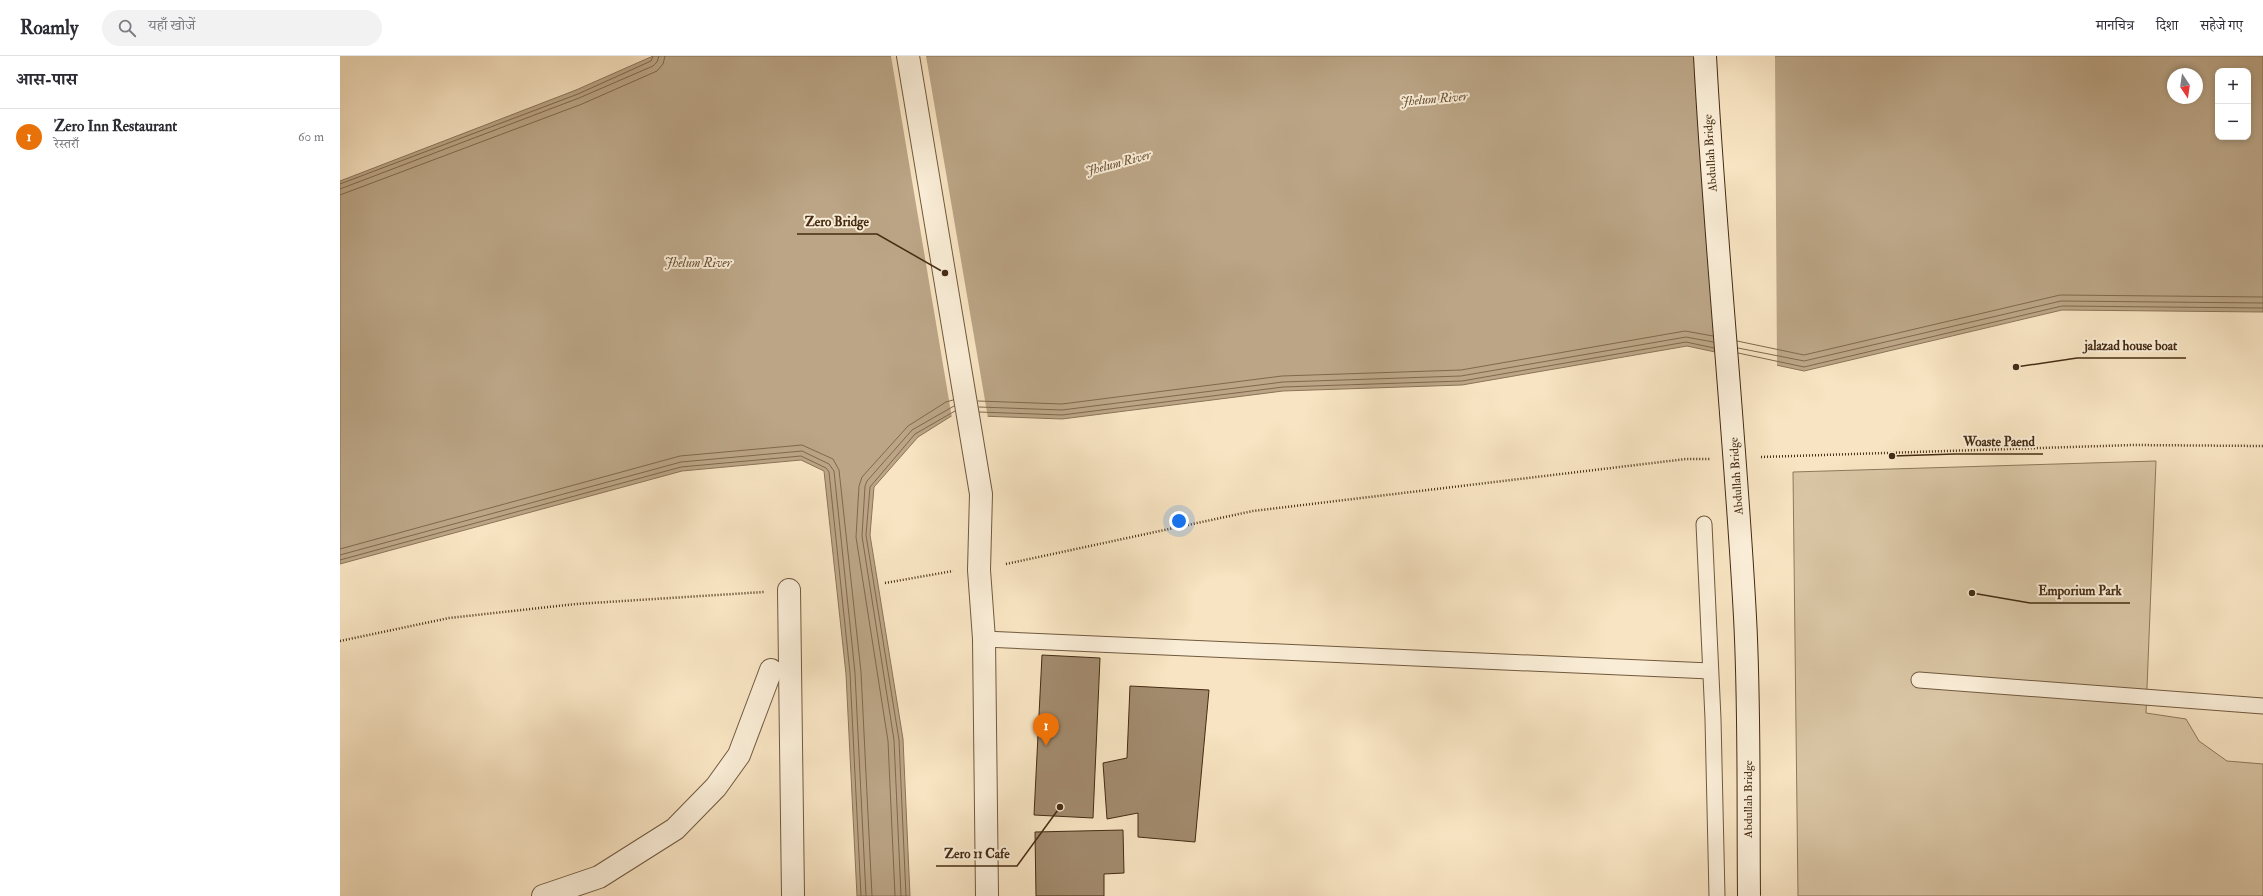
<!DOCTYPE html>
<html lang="hi">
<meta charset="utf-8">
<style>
:root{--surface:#fff;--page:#f2f2f3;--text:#2b2b33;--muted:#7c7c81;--line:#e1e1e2;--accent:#8f2418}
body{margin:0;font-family:"IM FELL Double Pica","Noto Serif Devanagari",serif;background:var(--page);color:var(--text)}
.controls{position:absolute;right:12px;top:12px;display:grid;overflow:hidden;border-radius:8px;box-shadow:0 2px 6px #0003}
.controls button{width:36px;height:36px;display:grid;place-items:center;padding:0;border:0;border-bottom:1px solid var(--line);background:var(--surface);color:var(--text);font:20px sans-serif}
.compass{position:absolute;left:1827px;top:12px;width:36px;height:36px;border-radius:50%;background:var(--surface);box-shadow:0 2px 6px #0003;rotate:167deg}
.you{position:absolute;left:839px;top:465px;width:14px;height:14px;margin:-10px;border:3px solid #fff;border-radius:50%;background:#1a73e8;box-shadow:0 0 0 6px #1a73e833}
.badge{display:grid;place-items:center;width:26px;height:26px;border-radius:50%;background:var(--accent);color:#fff;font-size:13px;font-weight:700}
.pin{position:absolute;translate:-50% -33px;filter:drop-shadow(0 1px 2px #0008)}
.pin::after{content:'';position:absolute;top:21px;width:14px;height:12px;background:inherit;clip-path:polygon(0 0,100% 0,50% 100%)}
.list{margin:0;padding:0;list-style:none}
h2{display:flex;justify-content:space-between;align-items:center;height:52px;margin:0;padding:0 16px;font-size:17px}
h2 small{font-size:13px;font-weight:400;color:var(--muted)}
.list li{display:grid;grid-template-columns:26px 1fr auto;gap:12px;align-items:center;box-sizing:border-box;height:56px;padding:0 16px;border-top:1px solid var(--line)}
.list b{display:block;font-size:15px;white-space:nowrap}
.list p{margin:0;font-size:13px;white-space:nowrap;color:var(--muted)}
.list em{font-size:13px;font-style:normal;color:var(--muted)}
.icon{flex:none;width:22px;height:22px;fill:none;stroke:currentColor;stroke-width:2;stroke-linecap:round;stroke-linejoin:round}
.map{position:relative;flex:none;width:1923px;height:840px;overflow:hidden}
header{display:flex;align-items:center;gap:24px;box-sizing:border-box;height:56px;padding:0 20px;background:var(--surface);border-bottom:1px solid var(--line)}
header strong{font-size:19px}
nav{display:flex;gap:22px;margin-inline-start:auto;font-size:14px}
.search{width:280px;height:36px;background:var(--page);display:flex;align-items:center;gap:10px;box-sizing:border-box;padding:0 14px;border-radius:22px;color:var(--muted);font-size:15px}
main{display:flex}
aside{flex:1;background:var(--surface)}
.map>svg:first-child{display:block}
.green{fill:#d9c5a4;stroke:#8e785b}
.water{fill:#bba586;stroke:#8b7458;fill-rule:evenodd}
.pier{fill:#f8e4c2}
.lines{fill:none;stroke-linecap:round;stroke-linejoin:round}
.shore{stroke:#80684c;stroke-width:1}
.building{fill:#a28b6e;stroke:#442b12}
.lane-casing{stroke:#71593e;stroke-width:17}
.street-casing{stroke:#71593e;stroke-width:24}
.path{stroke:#442b12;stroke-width:2.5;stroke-dasharray:1 2;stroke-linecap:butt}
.lane{stroke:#faedd7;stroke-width:15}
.street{stroke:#faedd7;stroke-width:22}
.secondary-bridge-casing{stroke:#442b12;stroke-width:24;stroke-linecap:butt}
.secondary-bridge{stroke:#faedd7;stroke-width:22}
.labels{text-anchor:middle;stroke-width:4;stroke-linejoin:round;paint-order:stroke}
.street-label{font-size:12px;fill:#442b12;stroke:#faedd7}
.water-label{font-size:13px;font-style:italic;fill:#685035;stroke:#faedd7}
.leader{fill:none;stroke:#442b12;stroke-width:1.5}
.callout-dot{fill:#442b12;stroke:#faedd7;stroke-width:1.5}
.callout-label{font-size:13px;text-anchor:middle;font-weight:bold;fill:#442b12;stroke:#faedd7;stroke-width:4;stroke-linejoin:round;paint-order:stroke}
</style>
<header>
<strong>Roamly</strong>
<div class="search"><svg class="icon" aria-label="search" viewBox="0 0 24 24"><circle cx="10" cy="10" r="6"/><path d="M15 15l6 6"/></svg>यहाँ खोजें</div>
<nav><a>मानचित्र</a><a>दिशा</a><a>सहेजे गए</a></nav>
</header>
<main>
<aside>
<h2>आस-पास<small></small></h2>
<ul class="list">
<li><span class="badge" style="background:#e8710a">1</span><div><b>Zero Inn Restaurant</b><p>रेस्तराँ</p></div><em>60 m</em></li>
</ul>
</aside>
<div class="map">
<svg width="1923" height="840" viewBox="0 0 1923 840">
<rect width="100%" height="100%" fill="#f8e4c2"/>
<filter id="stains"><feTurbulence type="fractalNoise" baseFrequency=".005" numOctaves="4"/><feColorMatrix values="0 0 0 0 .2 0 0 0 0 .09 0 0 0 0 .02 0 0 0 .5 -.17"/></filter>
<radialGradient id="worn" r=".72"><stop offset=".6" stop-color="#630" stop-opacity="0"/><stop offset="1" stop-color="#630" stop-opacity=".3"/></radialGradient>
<polygon class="green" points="1816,405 1806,657 1846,663 1859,685 1887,705 1923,708 1923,840 1458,840 1453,416"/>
<path class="water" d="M313 0H1923V256L1722 254 1464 315 1347 290 1122 329 943 335 722 363 613 359 578 381 534 431 530 479 563 683 570 840H517L506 618 484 415 461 404 342 415 0 508V125L236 34ZM1878 15H1908V81H1878ZM1833 18H1857V42H1833Z"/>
<g class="pier">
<polygon points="551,0 586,0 648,362 612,362"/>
<polygon points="1375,0 1435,0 1437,311 1377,298"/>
</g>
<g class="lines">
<g class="shore">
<polyline points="0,128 238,38 311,5 313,0"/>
<polyline points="0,133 239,42 313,10 317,6 319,0"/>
<polyline points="0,139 242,48 317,15 323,8 325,0"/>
<polyline points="1397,285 1464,299 1720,239 1923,241"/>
<polyline points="1398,292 1464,305 1721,245 1923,247"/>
<polyline points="1398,297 1464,311 1722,250 1923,252"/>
<polyline points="638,345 722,348 942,320 1121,314 1345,275 1373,280"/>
<polyline points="639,351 722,354 943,326 1121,320 1346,281 1373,286"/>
<polyline points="639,356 722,359 943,331 1122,325 1346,286 1374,292"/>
<polyline points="0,493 340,400 462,389 493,403 499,414 521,616 532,840"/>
<polyline points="0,499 341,406 462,395 489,408 494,415 515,617 526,840"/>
<polyline points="0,504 341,411 461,400 486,412 489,416 510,617 521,840"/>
<polyline points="555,840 548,685 516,481 519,430 522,421 568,370 606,346 613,344"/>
<polyline points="561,840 554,684 522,480 525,430 527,425 572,374 614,350"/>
<polyline points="566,840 559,684 526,479 530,431 575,378 615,355"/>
</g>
</g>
<g class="building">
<polygon points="702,599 760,602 753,762 694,759"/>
<polygon points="790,630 869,634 855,786 798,781 798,757 767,763 763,707 787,702"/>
<polygon points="783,774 784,817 764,818 764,840 696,840 695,776"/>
</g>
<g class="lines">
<defs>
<g id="lane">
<polyline points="1364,468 1373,663 1377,840"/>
<polyline points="644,583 1370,615"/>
<polyline points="1579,624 1923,650"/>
</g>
<g id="street">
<polyline points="568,0 641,438 639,514 644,583 647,840"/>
<polyline points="449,534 453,840"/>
<polyline points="203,840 259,821 335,773 376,731 399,699 431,614"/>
</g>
</defs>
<use href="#lane" class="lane-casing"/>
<use href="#street" class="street-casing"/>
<g class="path">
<polyline points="1421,401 1793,389 1923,390"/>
<polyline points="666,508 913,455 1346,403 1370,403"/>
<polyline points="545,527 613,515"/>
<polyline points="0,585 109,562 236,548 424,536"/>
</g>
<use href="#lane" class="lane"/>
<use href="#street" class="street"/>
<defs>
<path id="secondary-bridge" d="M1365 0C1375 187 1395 374 1405 561 1410 654 1408 747 1409 840"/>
</defs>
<use href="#secondary-bridge" class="secondary-bridge-casing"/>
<use href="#secondary-bridge" class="secondary-bridge"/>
</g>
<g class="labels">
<g class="street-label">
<text transform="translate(1370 97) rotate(-94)" y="4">Abdullah Bridge</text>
<text transform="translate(1396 420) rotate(-94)" y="4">Abdullah Bridge</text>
<text transform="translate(1408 743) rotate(-90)" y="4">Abdullah Bridge</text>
</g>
<g class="water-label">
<text transform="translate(1094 42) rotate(-5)" y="5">Jhelum River</text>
<text transform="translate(778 106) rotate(-15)" y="5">Jhelum River</text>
<text x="358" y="211">Jhelum River</text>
</g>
</g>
<path class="leader" d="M605 217L537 178H457M1676 311L1737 302H1846M1552 400L1615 398H1703M1632 537L1690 547H1790M720 751L677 810H596"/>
<g class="callout-dot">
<circle cx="605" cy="217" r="4"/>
<circle cx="1676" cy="311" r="4"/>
<circle cx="1552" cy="400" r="4"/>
<circle cx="1632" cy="537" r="4"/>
<circle cx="720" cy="751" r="4"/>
</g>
<g class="callout-label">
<text x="497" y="170">Zero Bridge</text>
<text x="1791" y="294">jalazad house boat</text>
<text x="1659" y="390">Woaste Paend</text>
<text x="1740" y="539">Emporium Park</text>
<text x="637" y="802">Zero 11 Cafe</text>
</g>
<rect width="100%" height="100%" filter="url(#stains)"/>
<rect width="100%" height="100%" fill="url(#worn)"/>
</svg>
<div class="controls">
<button>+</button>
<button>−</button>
</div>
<svg class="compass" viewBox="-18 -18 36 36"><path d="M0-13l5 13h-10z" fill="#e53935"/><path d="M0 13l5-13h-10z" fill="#7c7c81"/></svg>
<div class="you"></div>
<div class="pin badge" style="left:706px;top:690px;background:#e8710a">1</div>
</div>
</main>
